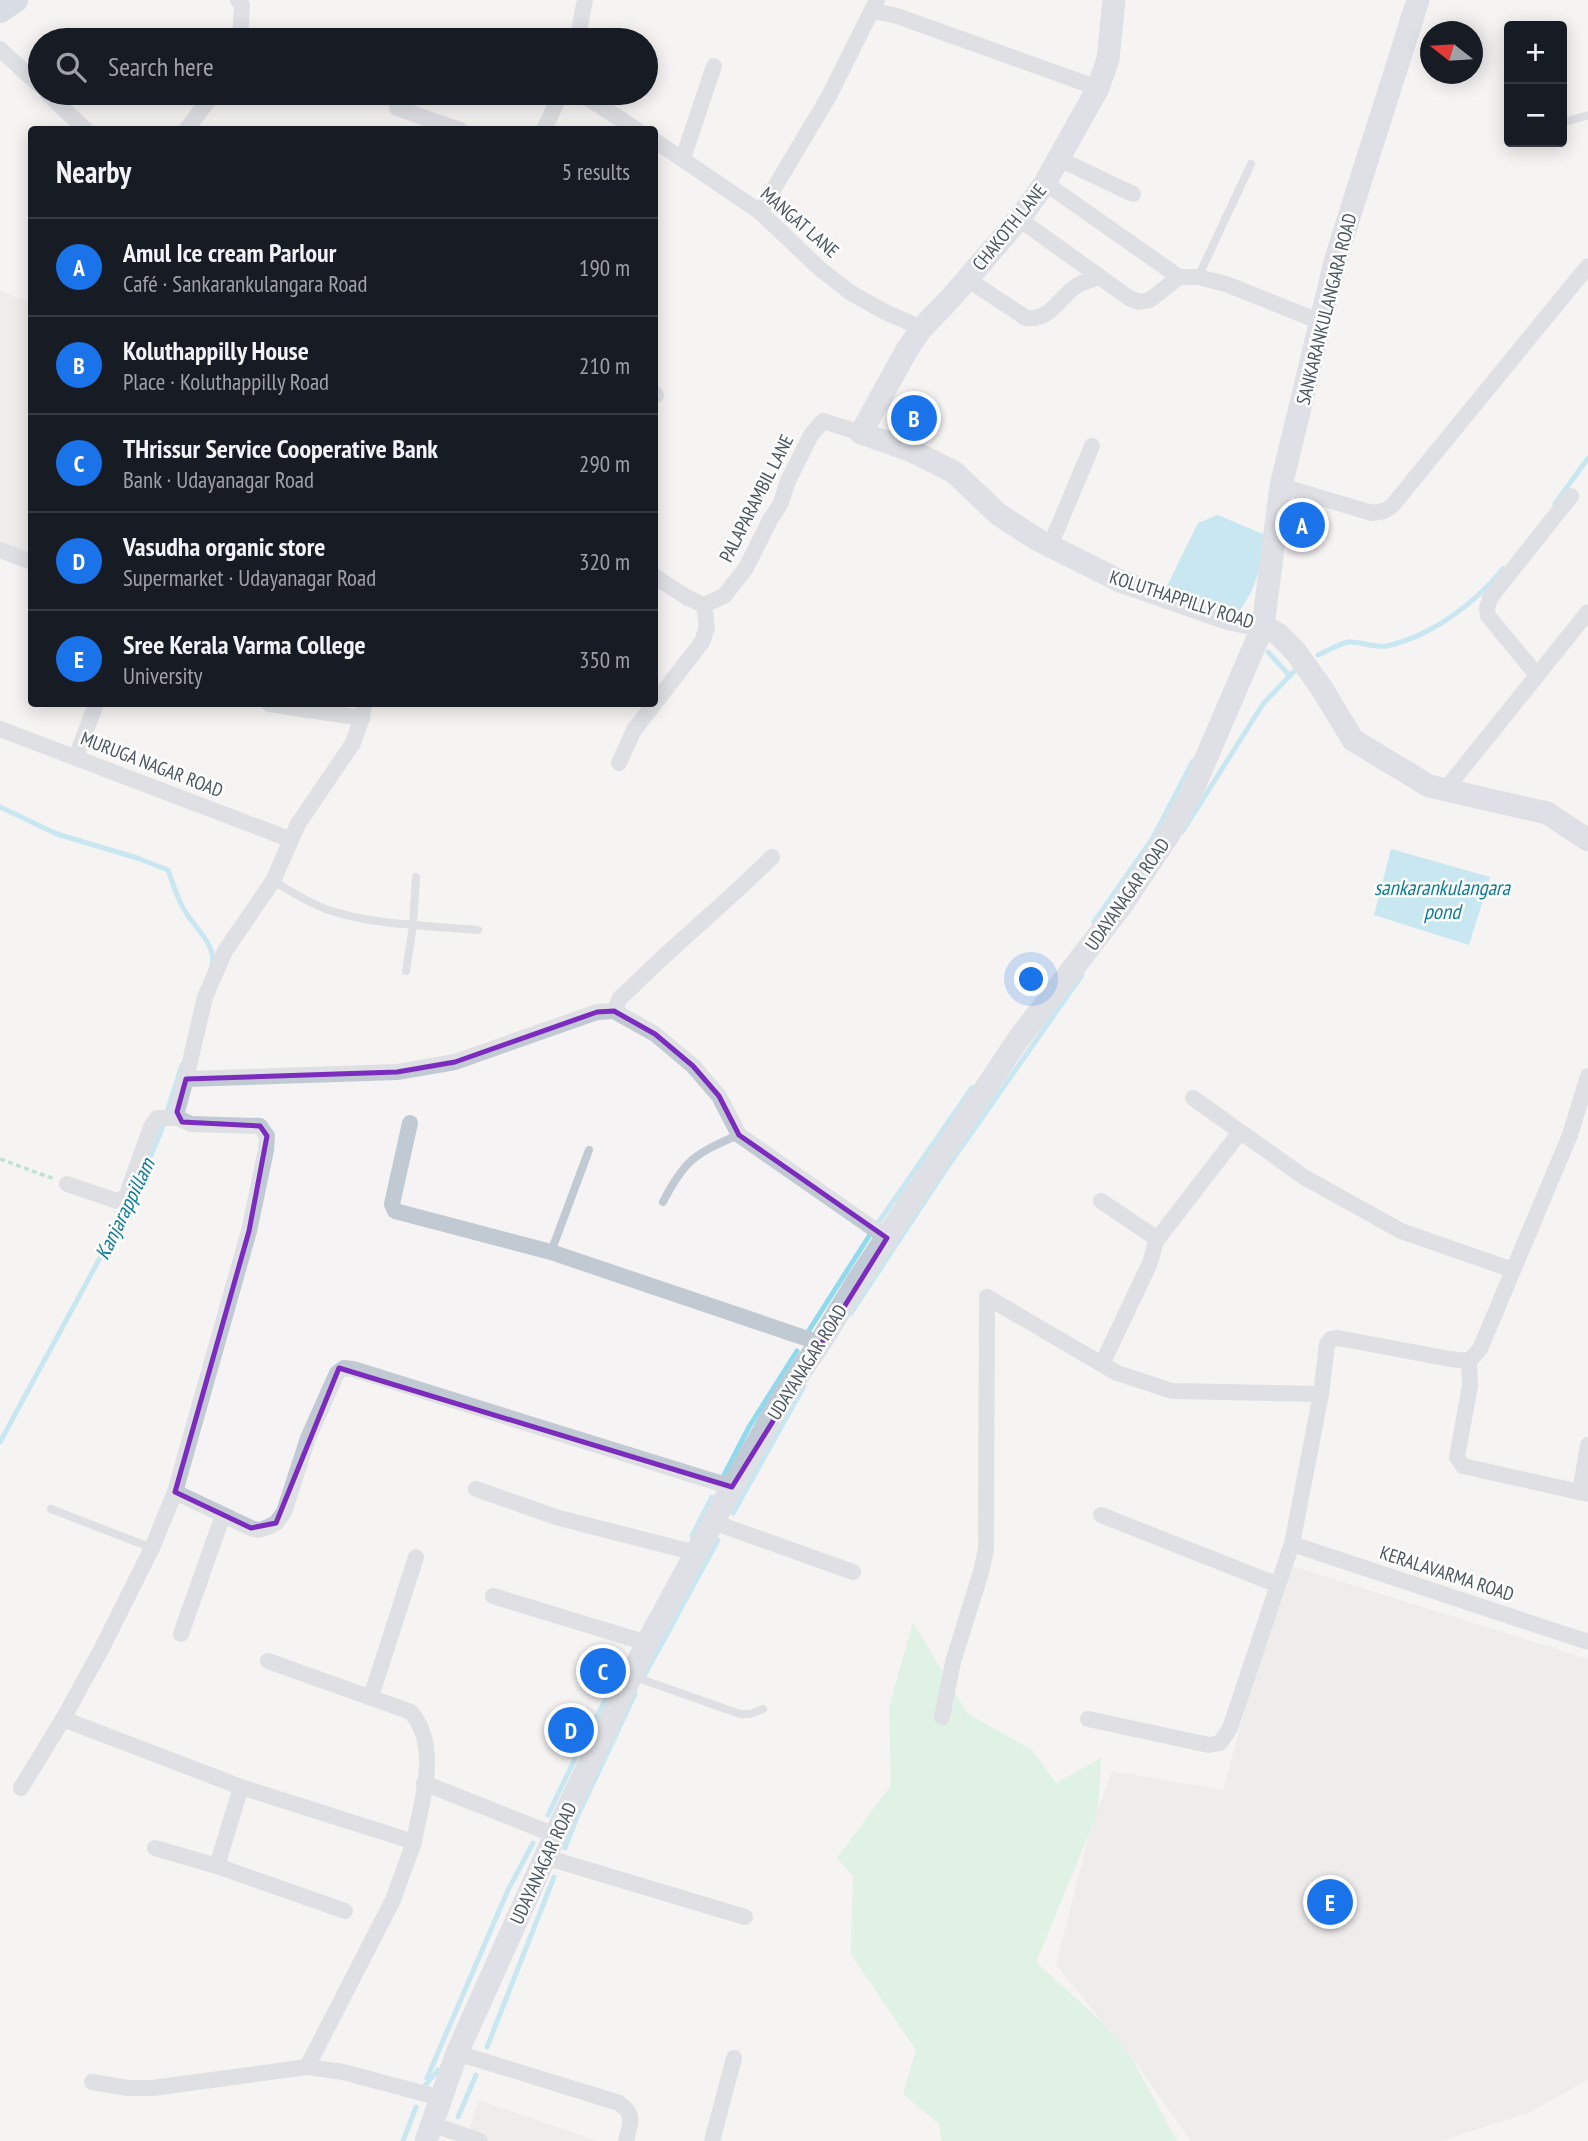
<!DOCTYPE html>
<meta charset="utf-8">
<style>
:root{--surface:#171b24;--page:#20242c;--text:#f1f3f6;--muted:#9ea1a6;--line:#363941;--accent:#1a73e8}
body{margin:0;font-family:"PT Sans Narrow",sans-serif;background:var(--page);color:var(--text)}
.controls{position:absolute;right:21px;top:21px;display:grid;overflow:hidden;border-radius:7px;box-shadow:0 4px 18px #0003}
.controls button{width:63px;height:63px;display:grid;place-items:center;padding:0;border:0;border-bottom:2px solid var(--line);background:var(--surface);color:var(--text);font:35px sans-serif}
.compass{position:absolute;left:1420px;top:21px;width:63px;height:63px;border-radius:50%;background:var(--surface);box-shadow:0 4px 18px #0003;rotate:287deg}
.you{position:absolute;left:1032px;top:980px;width:24px;height:24px;margin:-18px;border:5px solid #fff;border-radius:50%;background:#1a73e8;box-shadow:0 0 0 10px #1a73e833}
.badge{display:grid;place-items:center;width:46px;height:46px;border-radius:50%;background:var(--accent);color:#fff;font-size:23px;font-weight:700}
.pin{position:absolute;translate:-50% -50%;border:4px solid #fff;box-shadow:0 2px 7px #0006}
.list{margin:0;padding:0;list-style:none}
h2{display:flex;justify-content:space-between;align-items:center;height:91px;margin:0;padding:0 28px;font-size:30px}
h2 small{font-size:23px;font-weight:400;color:var(--muted)}
.list li{display:grid;grid-template-columns:46px 1fr auto;gap:21px;align-items:center;box-sizing:border-box;height:98px;padding:0 28px;border-top:2px solid var(--line)}
.list b{display:block;font-size:26px;white-space:nowrap}
.list p{margin:0;font-size:23px;white-space:nowrap;color:var(--muted)}
.list em{font-size:23px;font-style:normal;color:var(--muted)}
.icon{flex:none;width:38px;height:38px;fill:none;stroke:currentColor;stroke-width:2;stroke-linecap:round;stroke-linejoin:round}
.map{position:relative;flex:none;width:1588px;height:2141px;overflow:hidden}
.search{position:absolute;background:var(--surface);box-shadow:0 4px 18px #0003;left:28px;top:28px;width:630px;height:77px;display:flex;align-items:center;gap:18px;box-sizing:border-box;padding:0 24px;border-radius:38px;color:var(--muted);font-size:26px}
.panel{position:absolute;background:var(--surface);box-shadow:0 4px 18px #0003;left:28px;top:126px;width:630px;height:581px;border-radius:7px}
.map>svg:first-child{display:block}
.education{fill:#e6e4e5}
.green{fill:#c3f1d5}
.water{fill:#90daee}
.lines{fill:none;stroke-linecap:round;stroke-linejoin:round}
.stream{stroke:#90daee;stroke-width:5}
.path{stroke:#7ad0a6;stroke-width:3.5;stroke-dasharray:5 3.5;stroke-linecap:butt}
.lane{stroke:#c1cad2;stroke-width:8}
.street{stroke:#c1cad2;stroke-width:16}
.secondary{stroke:#c1cbd6;stroke-width:23}
.primary{stroke:#b3c2d1;stroke-width:26}
.marked{fill:none;stroke:#7b2cbf;stroke-width:5;stroke-linejoin:round}
.labels{text-anchor:middle;stroke-width:5;stroke-linejoin:round;paint-order:stroke}
.street-label{font-size:19px;fill:#4a5661;stroke:#fff}
.water-label{font-size:21px;font-style:italic;fill:#0c7c9b;stroke:#fff}
</style>
<div class="map">
<svg width="1588" height="2141" viewBox="0 0 1588 2141">
<rect width="100%" height="100%" fill="#f5f3f3"/>
<g class="education">
<polygon points="0,291 31,303 31,560 0,548"/>
<polygon points="1285,1564 1588,1659 1588,2079 1531,2112 1441,2141 1191,2141 1130,2055 1056,1965 1088,1839 1112,1771 1223,1790"/>
<polygon points="478,2100 598,2141 466,2141"/>
</g>
<polygon class="green" points="913,1622 967,1713 1032,1750 1056,1783 1101,1758 1098,1812 1036,1962 1103,2023 1130,2055 1177,2141 942,2141 939,2124 903,2094 916,2050 851,1954 853,1876 837,1858 891,1785 889,1707"/>
<g class="water">
<path d="M1218 515 1265 535C1259 571 1258 587 1235 617L1166 588 1198 523Z"/>
<polygon points="1391,849 1490,877 1469,945 1374,915"/>
</g>
<g class="lines">
<g class="stream">
<polyline points="1555,504 1588,458"/>
<polyline points="1268,652 1290,676"/>
<path d="M1318 655C1327 651 1339 644 1348 642 1361 641 1374 648 1386 646 1431 637 1475 603 1503 569"/>
<path d="M0 807 57 834 137 858 168 870C173 883 177 899 185 911 194 927 217 945 212 965"/>
<polyline points="1182,832 1263,704 1299,666"/>
<polyline points="1094,922 1153,838 1193,761"/>
<polyline points="138,1187 161,1131 182,1065"/>
<polyline points="876,1226 972,1088"/>
<polyline points="851,1313 946,1169 1082,975"/>
<polyline points="806,1335 873,1230"/>
<polyline points="0,1442 132,1199"/>
<polyline points="721,1481 749,1427 797,1351"/>
<polyline points="733,1513 804,1386"/>
<polyline points="692,1536 712,1497"/>
<polyline points="644,1676 718,1540"/>
<polyline points="548,1815 583,1742 619,1675"/>
<polyline points="565,1848 577,1817 635,1694"/>
<polyline points="487,2047 554,1877"/>
<polyline points="427,2078 508,1890 533,1843"/>
<polyline points="423,2088 438,2070"/>
<polyline points="458,2117 476,2075"/>
<polyline points="403,2141 416,2107"/>
</g>
<polyline class="path" points="0,1159 54,1179"/>
<g class="lane">
<polyline points="1562,123 1588,115"/>
<polyline points="1198,277 1251,164"/>
<path d="M273 881C290 891 307 902 326 909 368 925 433 926 478 930"/>
<polyline points="406,971 413,925 416,877"/>
<path d="M663 1202C685 1159 695 1154 738 1135"/>
<polyline points="551,1252 589,1150"/>
<polyline points="51,1509 152,1548"/>
<polyline points="635,1677 740,1714 750,1714 763,1709"/>
</g>
<g class="street">
<polyline points="238,0 242,5 240,40"/>
<polyline points="874,11 897,16 1098,88"/>
<polyline points="577,40 585,0"/>
<polyline points="0,49 40,86"/>
<polyline points="47,93 86,130"/>
<polyline points="580,93 637,130"/>
<polyline points="397,108 460,130"/>
<polyline points="186,130 214,93"/>
<polyline points="544,130 561,93"/>
<polyline points="654,140 760,212 819,268 851,293 885,312 922,328"/>
<polyline points="683,158 714,66"/>
<polyline points="1059,159 1133,194"/>
<polyline points="1045,183 1179,277"/>
<polyline points="760,212 829,96 877,0"/>
<polyline points="1019,219 1100,277"/>
<path d="M967 279 1026 318C1051 321 1059 297 1078 285 1084 281 1093 280 1100 277L1129 298 1139 302 1150 300 1179 277H1198L1226 284 1321 322"/>
<polyline points="654,395 656,395"/>
<polyline points="1281,486 1372,513 1384,511 1392,506 1588,266"/>
<polyline points="1050,546 1092,446"/>
<polyline points="0,550 32,562"/>
<polyline points="654,576 688,598 704,605 724,596 746,568 770,520 781,503 787,483 811,435 823,421 861,433"/>
<polyline points="1537,675 1488,616 1487,608 1490,598 1571,496"/>
<polyline points="269,704 362,718"/>
<polyline points="0,729 289,839"/>
<polyline points="76,757 96,704"/>
<polyline points="619,763 634,730 702,642 707,627 704,605"/>
<polyline points="1445,790 1588,612"/>
<path d="M614 1011 620 998 632 987C677 942 727 902 772 857"/>
<polyline points="186,1079 205,997 225,951 273,881 298,824 353,743 362,718 364,704"/>
<polyline points="1193,1098 1304,1177 1401,1231 1513,1270"/>
<polyline points="410,1123 392,1204 395,1211 551,1252 820,1343"/>
<polyline points="67,1184 117,1201 126,1197 151,1127 157,1118 178,1118"/>
<polyline points="1101,1201 1153,1236 1156,1241 1150,1263 1102,1364"/>
<polyline points="1156,1241 1240,1132"/>
<polyline points="1469,1361 1470,1386 1457,1457 1463,1466 1588,1494"/>
<polyline points="476,1489 559,1518 696,1553"/>
<polyline points="175,1492 251,1528 259,1530 268,1527 276,1523 284,1512 308,1438 337,1373 344,1368 353,1369 732,1487"/>
<polyline points="1580,1492 1588,1445"/>
<polyline points="1101,1515 1278,1585 1292,1544 1321,1394 1327,1344 1331,1339 1338,1338 1450,1359 1469,1361 1480,1349 1570,1135 1588,1076"/>
<polyline points="713,1522 853,1572"/>
<polyline points="1292,1544 1588,1642"/>
<polyline points="493,1596 647,1643"/>
<polyline points="181,1634 223,1515"/>
<path d="M268 1661 411 1712C441 1748 421 1801 414 1842L241 1787 63 1719 102 1648 152 1548 175 1492 249 1231 266 1150 267 1136 260 1126 191 1124 178 1118 177 1112 186 1079 397 1072 455 1062 597 1012 614 1011 655 1034 693 1066 719 1096 739 1135 887 1238"/>
<polyline points="371,1697 416,1557"/>
<polyline points="942,1717 953,1662 981,1572 986,1549 987,1297 1117,1373 1172,1391 1321,1394"/>
<polyline points="1088,1719 1209,1745 1220,1743 1230,1728 1278,1585"/>
<polyline points="424,1783 555,1835"/>
<polyline points="21,1788 63,1719"/>
<polyline points="155,1848 217,1866 345,1911"/>
<polyline points="545,1857 745,1917"/>
<polyline points="217,1866 241,1787"/>
<path d="M457 2053 619 2103C636 2115 630 2123 626 2141"/>
<polyline points="307,2067 393,1900 414,1842"/>
<polyline points="92,2082 128,2088 153,2088 307,2067 343,2072 441,2098"/>
<polyline points="432,2124 480,2141"/>
<polyline points="712,2141 734,2058"/>
</g>
<g class="secondary">
<polyline points="1114,0 1108,59 1098,88 1045,183 1019,219 950,299 922,328 908,348 861,433 912,451 954,472 998,514 1038,540 1120,581 1226,618 1263,626 1278,634 1295,651 1321,687 1353,740 1429,786 1547,813 1588,840"/>
<polyline points="426,2141 457,2053 555,1835 647,1643 732,1487 783,1397 820,1343 857,1282 1017,1041 1121,906 1169,834 1192,791 1263,626 1281,486 1336,258 1418,0"/>
</g>
<polyline class="primary" points="0,10 15,0"/>
</g>
<path d="M0 0H1588V2141H0ZM614 1011 655 1034 693 1066 719 1096 739 1135 887 1238 732 1487 339 1368 276 1523 251 1528 175 1492 249 1231 267 1136 260 1126 182 1122 177 1112 186 1079 397 1072 455 1062 597 1012Z" fill="#f5f3f3" fill-opacity=".55" fill-rule="evenodd"/>
<path class="marked" d="M614 1011 655 1034 693 1066 719 1096 739 1135 887 1238 732 1487 339 1368 276 1523 251 1528 175 1492 249 1231 267 1136 260 1126 182 1122 177 1112 186 1079 397 1072 455 1062 597 1012Z"/>
<g class="labels">
<g class="street-label">
<text transform="translate(800 222) rotate(41)" y="7">MANGAT LANE</text>
<text transform="translate(1009 227) rotate(-51)" y="7">CHAKOTH LANE</text>
<text transform="translate(1326 309) rotate(-76)" y="7">SANKARANKULANGARA ROAD</text>
<text transform="translate(756 498) rotate(-63)" y="7">PALAPARAMBIL LANE</text>
<text transform="translate(1182 599) rotate(18)" y="7">KOLUTHAPPILLY ROAD</text>
<text transform="translate(152 764) rotate(21)" y="7">MURUGA NAGAR ROAD</text>
<text transform="translate(1127 894) rotate(-55)" y="7">UDAYANAGAR ROAD</text>
<text transform="translate(807 1362) rotate(-58)" y="7">UDAYANAGAR ROAD</text>
<text transform="translate(1447 1573) rotate(18)" y="7">KERALAVARMA ROAD</text>
<text transform="translate(543 1863) rotate(-65)" y="7">UDAYANAGAR ROAD</text>
</g>
<g class="water-label">
<text x="1442" y="895">sankarankulangara<tspan x="1442" dy="24">pond</tspan></text>
<text transform="translate(125 1209) rotate(-64)" y="7">Kanjarappillam</text>
</g>
</g>
</svg>
<div class="controls">
<button>+</button>
<button>−</button>
</div>
<svg class="compass" viewBox="-18 -18 36 36"><path d="M0-13l5 13h-10z" fill="#e53935"/><path d="M0 13l5-13h-10z" fill="#9ea1a6"/></svg>
<div class="you"></div>
<div class="pin badge" style="left:1302px;top:525px">A</div>
<div class="pin badge" style="left:914px;top:418px">B</div>
<div class="pin badge" style="left:603px;top:1671px">C</div>
<div class="pin badge" style="left:571px;top:1730px">D</div>
<div class="pin badge" style="left:1330px;top:1902px">E</div>
<div class="search"><svg class="icon" aria-label="search" viewBox="0 0 24 24"><circle cx="10" cy="10" r="6"/><path d="M15 15l6 6"/></svg>Search here</div>
<section class="panel">
<h2>Nearby<small>5 results</small></h2>
<ul class="list">
<li><span class="badge">A</span><div><b>Amul Ice cream Parlour</b><p>Café · Sankarankulangara Road</p></div><em>190 m</em></li>
<li><span class="badge">B</span><div><b>Koluthappilly House</b><p>Place · Koluthappilly Road</p></div><em>210 m</em></li>
<li><span class="badge">C</span><div><b>THrissur Service Cooperative Bank</b><p>Bank · Udayanagar Road</p></div><em>290 m</em></li>
<li><span class="badge">D</span><div><b>Vasudha organic store</b><p>Supermarket · Udayanagar Road</p></div><em>320 m</em></li>
<li><span class="badge">E</span><div><b>Sree Kerala Varma College</b><p>University</p></div><em>350 m</em></li>
</ul>
</section>
</div>
